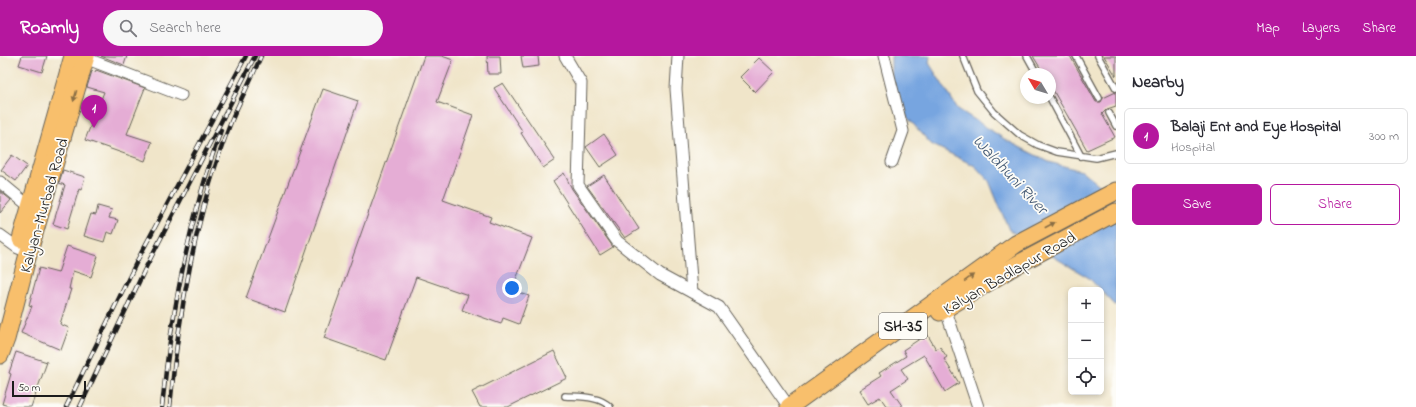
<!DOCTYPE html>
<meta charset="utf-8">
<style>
:root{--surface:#fff;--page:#f7f7f7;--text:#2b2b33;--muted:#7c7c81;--line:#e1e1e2;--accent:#b5179e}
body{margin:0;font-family:"Indie Flower",sans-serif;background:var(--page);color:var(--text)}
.controls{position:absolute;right:12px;bottom:12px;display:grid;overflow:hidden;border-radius:6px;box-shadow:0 2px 6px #0003}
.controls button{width:36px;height:36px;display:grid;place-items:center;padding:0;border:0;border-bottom:1px solid var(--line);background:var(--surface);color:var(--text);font:20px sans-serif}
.compass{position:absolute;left:1020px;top:12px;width:36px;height:36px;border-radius:50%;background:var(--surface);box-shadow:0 2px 6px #0003;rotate:308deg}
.scale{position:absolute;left:12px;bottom:10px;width:74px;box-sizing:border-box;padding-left:4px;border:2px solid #1c1c1c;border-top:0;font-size:11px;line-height:14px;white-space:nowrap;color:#1c1c1c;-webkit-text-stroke:3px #fdfcf7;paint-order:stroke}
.you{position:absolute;left:512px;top:232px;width:14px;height:14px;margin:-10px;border:3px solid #fff;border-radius:50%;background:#1a73e8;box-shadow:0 0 0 6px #1a73e833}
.badge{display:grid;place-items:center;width:26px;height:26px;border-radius:50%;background:var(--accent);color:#fff;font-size:13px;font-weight:700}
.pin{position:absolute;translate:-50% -33px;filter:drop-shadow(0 1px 2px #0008)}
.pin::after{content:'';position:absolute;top:21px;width:14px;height:12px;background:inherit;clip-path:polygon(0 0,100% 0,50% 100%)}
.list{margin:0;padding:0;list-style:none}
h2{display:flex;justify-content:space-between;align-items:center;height:52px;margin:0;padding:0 16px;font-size:17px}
h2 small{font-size:13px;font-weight:400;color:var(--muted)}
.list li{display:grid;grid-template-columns:26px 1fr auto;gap:12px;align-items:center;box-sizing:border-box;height:56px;margin:0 8px 8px;padding:0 8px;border:1px solid var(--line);border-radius:6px}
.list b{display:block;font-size:15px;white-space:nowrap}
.list p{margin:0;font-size:13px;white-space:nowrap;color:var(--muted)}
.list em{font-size:13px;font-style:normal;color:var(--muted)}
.actions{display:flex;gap:8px;padding:12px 16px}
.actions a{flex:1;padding:9px 0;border:1px solid var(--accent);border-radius:6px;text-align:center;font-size:14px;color:var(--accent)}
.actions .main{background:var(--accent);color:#fff}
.icon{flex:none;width:22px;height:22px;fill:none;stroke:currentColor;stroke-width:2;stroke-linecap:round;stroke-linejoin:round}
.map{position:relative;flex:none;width:1116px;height:351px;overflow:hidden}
header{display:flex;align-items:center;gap:24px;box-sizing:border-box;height:56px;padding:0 20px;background:var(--accent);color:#fff}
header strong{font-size:19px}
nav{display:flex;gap:22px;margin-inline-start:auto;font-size:14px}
.search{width:280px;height:36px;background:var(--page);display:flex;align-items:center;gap:10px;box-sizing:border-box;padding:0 14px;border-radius:22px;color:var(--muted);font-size:15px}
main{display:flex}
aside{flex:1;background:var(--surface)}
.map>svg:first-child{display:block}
.water{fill:#77a5e0;stroke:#4a607e}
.building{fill:#e5add5}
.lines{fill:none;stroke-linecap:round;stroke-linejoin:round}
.lane-casing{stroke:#666259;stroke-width:8}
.street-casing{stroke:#666259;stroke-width:13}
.primary-casing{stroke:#666259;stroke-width:19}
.lane{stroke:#fff;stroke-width:5.5}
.street{stroke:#fff;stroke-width:11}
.primary{stroke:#f8bf6c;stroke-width:17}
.rail-casing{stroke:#1c1c1c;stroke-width:4.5}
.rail{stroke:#fdfcf7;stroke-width:3;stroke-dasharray:9;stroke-linecap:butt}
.oneway{fill:#8a6e44}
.labels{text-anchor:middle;stroke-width:3.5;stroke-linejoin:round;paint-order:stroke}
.shield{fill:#fdfcf7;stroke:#605f5e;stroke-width:1}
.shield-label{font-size:15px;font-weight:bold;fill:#1c1c1c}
.street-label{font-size:16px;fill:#1c1c1c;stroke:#fdfcf7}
.water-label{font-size:17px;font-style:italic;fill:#455a74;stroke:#fdfcf7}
</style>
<header>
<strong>Roamly</strong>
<div class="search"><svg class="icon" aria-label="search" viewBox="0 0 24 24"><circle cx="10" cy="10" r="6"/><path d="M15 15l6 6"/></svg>Search here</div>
<nav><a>Map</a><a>Layers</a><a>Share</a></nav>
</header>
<main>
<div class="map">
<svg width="1116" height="351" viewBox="0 0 1116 351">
<rect width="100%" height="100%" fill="#fdfcf7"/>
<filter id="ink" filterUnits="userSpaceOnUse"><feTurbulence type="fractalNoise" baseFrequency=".025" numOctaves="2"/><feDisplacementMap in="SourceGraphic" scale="8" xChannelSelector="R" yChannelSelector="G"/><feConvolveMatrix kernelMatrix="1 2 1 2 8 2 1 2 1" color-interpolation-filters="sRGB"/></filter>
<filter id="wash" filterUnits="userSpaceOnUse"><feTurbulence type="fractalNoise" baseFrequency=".012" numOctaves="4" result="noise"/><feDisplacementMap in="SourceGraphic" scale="16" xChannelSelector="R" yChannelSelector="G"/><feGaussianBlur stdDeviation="0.9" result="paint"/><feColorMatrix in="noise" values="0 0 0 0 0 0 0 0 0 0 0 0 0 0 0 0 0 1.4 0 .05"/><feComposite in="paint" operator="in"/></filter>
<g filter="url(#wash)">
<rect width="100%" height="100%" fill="#f0e5c9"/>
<polygon class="water" points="891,0 930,0 929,7 958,53 1006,84 1049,106 1082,115 1103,132 1116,152 1116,250 1089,222 1009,174 989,125 975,110 931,88 907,61 891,27"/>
<g id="blocks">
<g class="building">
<polygon points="22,0 47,0 42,16 19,9"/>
<polygon points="101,0 127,0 124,9"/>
<polygon points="424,0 442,0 453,4 437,46 473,59 443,144 491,161 489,166 532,182 512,234 529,240 519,268 503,262 501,268 462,254 468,239 416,221 386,304 324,282"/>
<polygon points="487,0 500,0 501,18 488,18"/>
<polygon points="521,0 538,0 539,10 523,12"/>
<polygon points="1033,0 1070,0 1096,46 1101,46 1103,42 1116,36 1116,50 1107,53 1102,58 1115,81 1087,94 1050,29 1050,18 1044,18"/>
<polygon points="1104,0 1116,0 1116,20"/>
<polygon points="759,2 774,16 755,36 740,21"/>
<polygon points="96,14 145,32 127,78 152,86 145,105 85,84 104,36 87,31 92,15 95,16"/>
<polygon points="503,27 555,104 543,112 521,77 523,76 494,32"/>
<polygon points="323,33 358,45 285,256 246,242"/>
<polygon points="604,78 618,99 600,111 586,91"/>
<polygon points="12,99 27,110 16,125 1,114"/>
<polygon points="63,114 85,121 81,134 79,133 67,173 53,168 65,129 59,127"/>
<polygon points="564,117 572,133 613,191 600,199 553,125"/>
<polygon points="604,119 639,173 625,182 587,130"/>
<polygon points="0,135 11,144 0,157"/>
<polygon points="98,150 112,154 109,162 118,164 113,178 107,176 104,186 84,180 91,158 96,159"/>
<polygon points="67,190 98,200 91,221 73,215 69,233 71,233 60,268 69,272 61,294 21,277 32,250 29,249 39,212 58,217"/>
<polygon points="927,278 936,293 940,291 947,301 944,303 959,327 945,336 924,299 901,313 908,323 891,334 903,351 887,351 880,341 868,348 859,334 881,320 879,317 906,300 903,294"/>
<polygon points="554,295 567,322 508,351 480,351 472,336"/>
<polygon points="16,296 47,306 31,351 13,351 2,348 11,318 9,317"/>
</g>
</g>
</g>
<g filter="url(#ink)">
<use href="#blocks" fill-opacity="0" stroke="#666259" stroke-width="1"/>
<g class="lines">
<defs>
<g id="lane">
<polyline points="963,0 977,35 994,56 1020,79 1038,89 1057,96 1096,102 1116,97"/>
<polyline points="1027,0 1037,18"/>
<polyline points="1076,0 1099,42"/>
<polyline points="1098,0 1116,32"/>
<polyline points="1050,42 1081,100"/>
<polyline points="1109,57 1116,70"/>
<path d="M565 340C580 341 600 340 610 351"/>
</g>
<g id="street">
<polyline points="80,0 181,39"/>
<polyline points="565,0 581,27 578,129 617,185 660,219 719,251 789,351"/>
<polyline points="678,0 676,33 692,236"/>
<polyline points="884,0 903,75 892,106"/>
<polyline points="0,126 29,150"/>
<polyline points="0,179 18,192 28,196"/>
<polyline points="943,246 978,351"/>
</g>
<g id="primary">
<polyline points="21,183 73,0"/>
<polyline points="940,256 1018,208 1116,156"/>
<polyline points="0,299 6,283 27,202 86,0"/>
<polyline points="789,351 1016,188 1116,135"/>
</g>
</defs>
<use href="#lane" class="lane-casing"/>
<use href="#street" class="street-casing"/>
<use href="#primary" class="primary-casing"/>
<use href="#lane" class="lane"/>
<use href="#street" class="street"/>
<use href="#primary" class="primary"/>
<defs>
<g id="rail">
<polyline points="66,351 138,203 246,0"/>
<polyline points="80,351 146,211 255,0"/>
<path d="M162 351C171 257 189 164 221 74"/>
<path d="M170 351C178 260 197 151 231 66 240 44 252 22 261 0"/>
</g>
</defs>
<use href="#rail" class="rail-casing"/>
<use href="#rail" class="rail"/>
</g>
<defs><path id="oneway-solid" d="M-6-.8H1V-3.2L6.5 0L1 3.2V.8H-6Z"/></defs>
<g class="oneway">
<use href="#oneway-solid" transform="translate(75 40) rotate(106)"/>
<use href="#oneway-solid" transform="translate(1050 169) rotate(-28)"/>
<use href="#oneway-solid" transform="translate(969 222) rotate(-36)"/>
</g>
</g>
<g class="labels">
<rect class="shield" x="879" y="257" width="48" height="26" rx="3"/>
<g class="shield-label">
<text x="903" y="275">SH-35</text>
</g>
<g class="street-label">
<text transform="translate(43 149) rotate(-74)" y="6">Kalyan-Murbad Road</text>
<text transform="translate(1009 216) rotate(-30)" y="6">Kalyan Badlapur Road</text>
</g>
<g class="water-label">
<text transform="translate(1011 118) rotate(47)" y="6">Waldhuni River</text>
</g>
</g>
</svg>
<div class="controls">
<button>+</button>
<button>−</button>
<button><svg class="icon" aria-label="locate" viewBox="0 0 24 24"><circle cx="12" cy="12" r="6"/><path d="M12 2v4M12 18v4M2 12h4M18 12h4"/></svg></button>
</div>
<svg class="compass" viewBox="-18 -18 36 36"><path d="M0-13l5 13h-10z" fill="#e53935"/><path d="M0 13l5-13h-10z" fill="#7c7c81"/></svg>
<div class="scale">50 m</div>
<div class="you"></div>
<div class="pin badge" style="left:94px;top:72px">1</div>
</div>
<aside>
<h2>Nearby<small></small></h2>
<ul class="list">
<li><span class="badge">1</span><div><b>Balaji Ent and Eye Hospital</b><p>Hospital</p></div><em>300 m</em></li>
</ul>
<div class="actions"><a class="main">Save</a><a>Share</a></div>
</aside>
</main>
